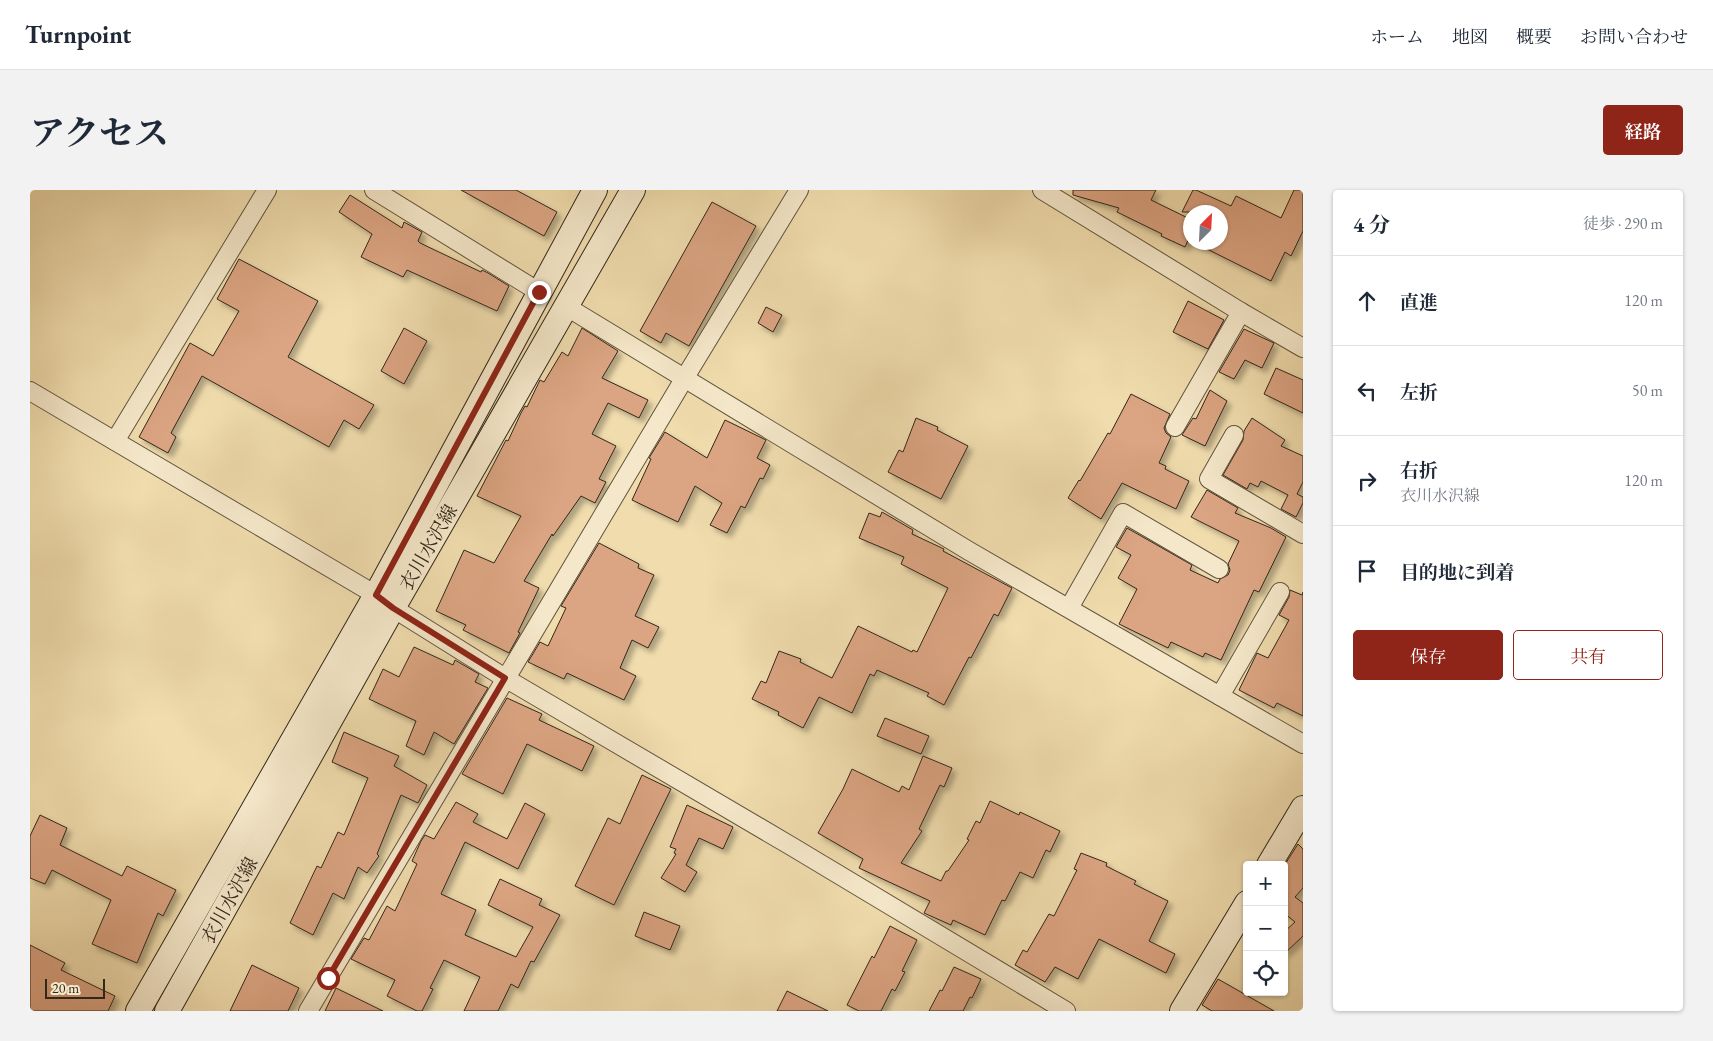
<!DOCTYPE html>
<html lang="ja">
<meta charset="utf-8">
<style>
:root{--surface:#fff;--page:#f2f2f3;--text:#1f2937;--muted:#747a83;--line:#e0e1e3;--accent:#8f2418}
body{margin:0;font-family:"EB Garamond","Noto Serif JP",serif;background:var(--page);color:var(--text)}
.controls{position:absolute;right:15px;bottom:15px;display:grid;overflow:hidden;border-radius:5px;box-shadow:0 1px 4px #0004}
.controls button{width:45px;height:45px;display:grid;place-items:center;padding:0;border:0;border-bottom:1px solid var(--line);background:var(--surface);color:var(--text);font:25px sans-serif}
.compass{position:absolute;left:1153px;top:15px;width:45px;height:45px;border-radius:50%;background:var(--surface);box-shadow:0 1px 4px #0004;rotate:24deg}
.scale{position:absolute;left:15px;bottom:12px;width:60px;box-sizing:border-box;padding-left:5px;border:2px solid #32271a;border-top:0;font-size:14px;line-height:18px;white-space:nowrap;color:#32271a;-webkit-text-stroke:4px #f5e8ca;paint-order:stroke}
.stop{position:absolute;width:15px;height:15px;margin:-11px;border:4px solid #8f2418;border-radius:50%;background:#fff}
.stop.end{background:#8f2418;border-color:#fff;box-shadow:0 1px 5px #0008}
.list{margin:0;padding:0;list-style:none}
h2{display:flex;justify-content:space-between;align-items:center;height:65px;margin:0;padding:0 20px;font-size:21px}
h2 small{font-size:16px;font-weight:400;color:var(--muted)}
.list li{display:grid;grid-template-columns:32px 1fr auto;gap:15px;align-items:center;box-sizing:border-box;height:90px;padding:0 20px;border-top:1px solid var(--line)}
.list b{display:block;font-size:19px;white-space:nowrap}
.list p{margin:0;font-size:16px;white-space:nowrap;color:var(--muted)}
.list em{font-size:16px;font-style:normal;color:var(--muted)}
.actions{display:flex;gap:10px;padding:15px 20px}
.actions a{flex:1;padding:11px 0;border:1px solid var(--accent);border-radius:5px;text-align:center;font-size:18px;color:var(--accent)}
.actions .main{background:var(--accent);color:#fff}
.icon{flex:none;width:28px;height:28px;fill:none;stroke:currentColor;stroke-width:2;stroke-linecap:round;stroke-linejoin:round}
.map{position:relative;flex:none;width:1273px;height:821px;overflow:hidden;border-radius:5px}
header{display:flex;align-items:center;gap:30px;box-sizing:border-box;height:70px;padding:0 25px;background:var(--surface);border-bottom:1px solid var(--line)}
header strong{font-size:24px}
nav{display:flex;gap:28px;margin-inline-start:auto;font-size:18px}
.intro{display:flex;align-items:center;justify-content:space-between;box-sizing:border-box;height:120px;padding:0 30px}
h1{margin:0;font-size:35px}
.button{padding:12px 22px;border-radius:5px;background:var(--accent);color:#fff;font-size:18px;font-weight:700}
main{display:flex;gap:30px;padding:0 30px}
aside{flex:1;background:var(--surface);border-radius:5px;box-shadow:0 1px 4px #0004}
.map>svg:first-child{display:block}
.building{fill:#dba482;stroke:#32271a;filter:url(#shadow)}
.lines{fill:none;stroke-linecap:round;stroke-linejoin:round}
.street-casing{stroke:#62543f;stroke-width:20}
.secondary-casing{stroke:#32271a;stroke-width:26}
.street{stroke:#f5e8ca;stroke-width:18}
.secondary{stroke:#f5e8ca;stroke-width:24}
.route{stroke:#8f2418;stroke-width:6}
.labels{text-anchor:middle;stroke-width:4.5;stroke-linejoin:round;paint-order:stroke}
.street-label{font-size:19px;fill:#32271a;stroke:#f5e8ca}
</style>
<header>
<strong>Turnpoint</strong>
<nav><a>ホーム</a><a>地図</a><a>概要</a><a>お問い合わせ</a></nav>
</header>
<div class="intro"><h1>アクセス</h1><a class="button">経路</a></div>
<main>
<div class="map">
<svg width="1273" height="821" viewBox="0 0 1273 821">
<defs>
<filter id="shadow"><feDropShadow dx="4.5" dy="4.5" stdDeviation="2.5" flood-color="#0004"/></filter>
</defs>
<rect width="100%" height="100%" fill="#f0dcad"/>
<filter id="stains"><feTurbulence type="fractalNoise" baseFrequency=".004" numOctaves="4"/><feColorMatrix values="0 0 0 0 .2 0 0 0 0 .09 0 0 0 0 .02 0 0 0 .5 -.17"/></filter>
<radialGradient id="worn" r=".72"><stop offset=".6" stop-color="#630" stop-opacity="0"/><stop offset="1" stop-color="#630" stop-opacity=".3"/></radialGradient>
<g class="building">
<polygon points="431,0 486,0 527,22 514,46"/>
<polygon points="1043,0 1126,0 1121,10 1160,29 1160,46 1155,57 1131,46 1132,44 1087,22 1089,18 1043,5"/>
<polygon points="1163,0 1166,0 1201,16 1206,6 1251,28 1264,0 1273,0 1273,41 1261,66 1255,62 1241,91 1163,52 1190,52 1190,22 1152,22"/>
<polygon points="320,5 372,38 374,32 392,42 388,51 390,53 451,82 452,80 458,83 479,96 467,121 377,80 373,87 331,67 342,44 309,22"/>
<polygon points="682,12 726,36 659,156 636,143 631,153 610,141"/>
<polygon points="209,69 288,111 258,167 344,215 329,239 314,230 299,257 172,186 141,243 146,247 138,263 109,247 160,153 183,166 209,121 187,109"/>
<polygon points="1158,111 1194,130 1178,159 1143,142"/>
<polygon points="736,117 752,125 743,142 728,133"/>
<polygon points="374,138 397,151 374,194 351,181"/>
<polygon points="552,138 588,161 572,188 618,210 609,228 578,213 562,244 586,256 569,289 576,292 565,313 551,306 523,346 522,344 494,391 509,398 488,442 490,443 479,463 433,440 436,435 406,421 434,360 464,373 491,326 447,306 476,250 478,251 491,223 495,216 497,217 510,190 514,192 532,162 538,166"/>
<polygon points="1214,139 1244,153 1232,178 1215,170 1204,189 1189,182"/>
<polygon points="1246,178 1273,190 1273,223 1234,204"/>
<polygon points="1180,200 1197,211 1175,256 1152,245 1163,228 1166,229"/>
<polygon points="1101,204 1140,224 1134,238 1136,243 1141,247 1129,273 1136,276 1135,279 1159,291 1146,319 1092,293 1071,329 1038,308 1049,290 1050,291 1078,243 1080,244"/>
<polygon points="886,228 908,237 907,240 938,256 911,309 858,282 869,260 873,262"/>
<polygon points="1222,228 1255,250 1251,256 1273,266 1273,292 1267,304 1273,307 1273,313 1266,327 1251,319 1258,305 1231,291 1228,297 1220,293 1217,299 1193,285 1213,250 1214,241"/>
<polygon points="695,230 736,250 727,268 740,275 733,289 730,288 715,318 711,316 697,343 680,335 692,313 665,296 648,332 602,310 621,269 619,268 635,242 677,268"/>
<polygon points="1177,300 1208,318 1205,323 1241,338 1256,347 1229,402 1224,400 1191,470 1175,463 1173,467 1141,452 1138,458 1089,434 1107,399 1088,388 1101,365 1086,357 1097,338 1162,375 1160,380 1188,393 1190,389 1198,385 1200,380 1198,374 1209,351 1161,327"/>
<polygon points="852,322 883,340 882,344 914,359 913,361 982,398 968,426 964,424 941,468 939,467 914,515 897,506 899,503 847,480 844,486 840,484 822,523 789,507 773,538 748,525 749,522 722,509 731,491 736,493 749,461 771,469 770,472 802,488 828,436 882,462 883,460 887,462 918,398 871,374 874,367 829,348 839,323 850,327"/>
<polygon points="569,353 609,374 608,378 624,385 605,426 629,437 618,458 602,450 590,478 606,486 594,510 537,483 534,489 498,472 510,452 518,456 536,418 531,416"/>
<polygon points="1260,400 1272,405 1273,402 1273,526 1247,513 1244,518 1209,500 1227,463 1238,468 1259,430 1249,425 1259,407"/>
<polygon points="384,457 423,475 425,470 430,473 449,484 445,492 458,498 424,554 404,542 394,565 376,556 386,531 339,509 353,479 369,487"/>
<polygon points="477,508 512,524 509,530 564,556 552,581 497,554 473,604 432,584"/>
<polygon points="855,528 899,546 891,564 847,546"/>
<polygon points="314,542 369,566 364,576 397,595 388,613 371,605 347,664 349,666 337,683 328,677 314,709 303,703 283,745 260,733 287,676 291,678 308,642 314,645 338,588 302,572"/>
<polygon points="893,566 922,578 914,597 910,595 889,639 892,641 871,673 911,691 916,681 918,681 939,650 937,649 946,631 950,633 960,611 989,625 990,622 1030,641 1020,662 1016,660 1003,688 990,682 975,711 972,710 955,745 923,730 921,735 894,723 900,711 829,678 833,669 788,643 813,599 822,579 869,602 872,596 879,600"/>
<polygon points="612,585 641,599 584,715 545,696 578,628 590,634"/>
<polygon points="426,612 448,624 443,632 477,649 495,613 515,624 488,679 435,652 411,704 446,720 435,745 486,767 503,737 458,715 470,689 512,709 509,715 530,725 504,772 501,771 488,798 481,794 468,821 434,821 450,787 414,770 400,798 403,799 392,821 387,821 357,806 365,790 321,769 334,748 339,750 357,716 365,721 387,674 382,671 391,651 395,645 404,649"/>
<polygon points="657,615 703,637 693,659 669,648 656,675 667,682 655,702 631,688 646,664 644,663 646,659 640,657"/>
<polygon points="10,625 37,638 30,655 92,686 97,676 146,700 133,726 128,723 107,773 62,754 81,710 22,680 15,694 0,688 0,646"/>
<polygon points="1268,654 1273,659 1273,698 1265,707 1273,713 1273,746 1254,764 1254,742 1265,732 1254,723 1254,676"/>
<polygon points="1051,663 1077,673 1076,676 1106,691 1104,694 1138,711 1119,751 1145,764 1136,783 1069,749 1048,789 1025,777 1015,792 985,775 993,760 997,762 1019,724 1024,726 1047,680 1044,679"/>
<polygon points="614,722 650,736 640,760 605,746"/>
<polygon points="860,736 887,750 872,781 875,782 865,801 862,799 851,821 829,821 817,815 842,766 844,768"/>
<polygon points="0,755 35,773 31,780 85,806 78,821 0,821"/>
<polygon points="222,775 269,798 258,821 200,821"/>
<polygon points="924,777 951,789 942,808 940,807 933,821 899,821 910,800 912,801"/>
<polygon points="1188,789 1244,821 1182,821 1172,815"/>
<polygon points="306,798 353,821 295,821"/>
<polygon points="757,801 798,821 747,821"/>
</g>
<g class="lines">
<defs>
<g id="street">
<polyline points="344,0 509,102"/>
<polyline points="1012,0 1211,122 1273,158"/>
<polyline points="537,117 939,361 1273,554"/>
<polyline points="0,201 346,405 363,418 475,488 761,656 1036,821"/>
<polyline points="1145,237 1211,122"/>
<polyline points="1204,245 1179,289 1273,344"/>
<polyline points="85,251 237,0"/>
<polyline points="1039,418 1093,323 1189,379"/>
<polyline points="1190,506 1250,402"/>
<polyline points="278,821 654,189 769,0"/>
</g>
<g id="secondary">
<polyline points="1239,675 1273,618"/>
<polyline points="108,821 346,405 565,0"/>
<polyline points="137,821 363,418 603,0"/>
<polyline points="1152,821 1217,713"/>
</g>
</defs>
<use href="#street" class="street-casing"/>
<use href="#secondary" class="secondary-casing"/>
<use href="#street" class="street"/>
<use href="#secondary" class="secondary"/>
</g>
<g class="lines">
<polyline class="route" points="298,788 475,488 363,418 346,405 509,102"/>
</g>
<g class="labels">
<g class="street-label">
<text transform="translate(398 357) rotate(-60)" y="7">衣川水沢線</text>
<text transform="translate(199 710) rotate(-61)" y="7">衣川水沢線</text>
</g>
</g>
<rect width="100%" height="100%" filter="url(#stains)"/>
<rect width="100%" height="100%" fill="url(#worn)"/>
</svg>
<div class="controls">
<button>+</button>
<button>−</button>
<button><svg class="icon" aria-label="locate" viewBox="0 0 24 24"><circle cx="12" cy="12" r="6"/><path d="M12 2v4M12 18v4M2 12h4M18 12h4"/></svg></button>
</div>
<svg class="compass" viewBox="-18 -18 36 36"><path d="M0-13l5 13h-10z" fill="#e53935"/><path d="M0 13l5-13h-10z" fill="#747a83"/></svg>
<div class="scale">20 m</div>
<div class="stop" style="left:298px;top:788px"></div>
<div class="stop end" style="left:509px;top:102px"></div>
</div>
<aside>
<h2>4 分<small>徒歩 · 290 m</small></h2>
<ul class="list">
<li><svg class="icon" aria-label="ahead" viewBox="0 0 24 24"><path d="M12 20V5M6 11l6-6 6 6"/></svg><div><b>直進</b></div><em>120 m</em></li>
<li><svg class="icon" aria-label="left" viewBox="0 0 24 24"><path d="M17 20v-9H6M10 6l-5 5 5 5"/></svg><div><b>左折</b></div><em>50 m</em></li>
<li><svg class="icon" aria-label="right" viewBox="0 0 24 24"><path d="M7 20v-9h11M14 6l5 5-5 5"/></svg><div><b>右折</b><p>衣川水沢線</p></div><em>120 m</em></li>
<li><svg class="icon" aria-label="arrive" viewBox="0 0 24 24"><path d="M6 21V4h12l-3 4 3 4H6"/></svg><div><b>目的地に到着</b></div></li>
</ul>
<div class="actions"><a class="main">保存</a><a>共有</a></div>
</aside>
</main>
